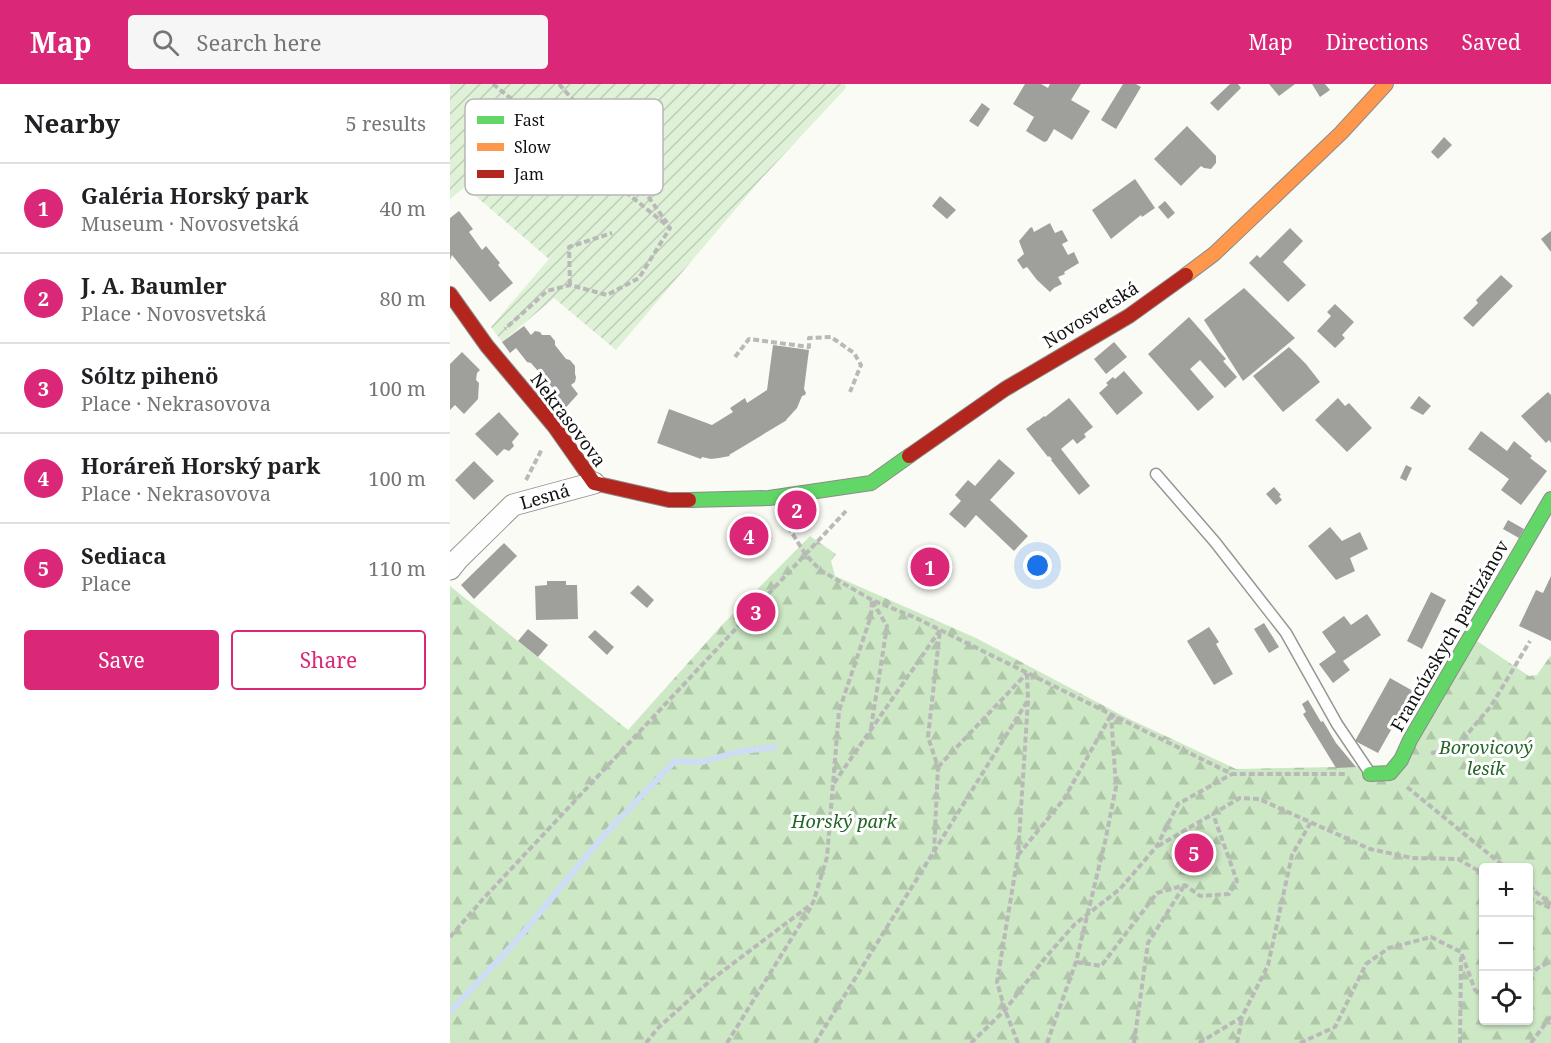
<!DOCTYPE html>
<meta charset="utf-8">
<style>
:root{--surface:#fff;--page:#f6f6f6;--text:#202124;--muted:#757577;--line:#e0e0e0;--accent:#db2777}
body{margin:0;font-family:"Noto Serif",serif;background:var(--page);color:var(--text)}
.controls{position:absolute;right:18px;bottom:18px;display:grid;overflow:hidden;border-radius:6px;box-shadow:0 2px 4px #0004}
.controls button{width:54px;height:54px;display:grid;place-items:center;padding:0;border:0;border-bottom:2px solid var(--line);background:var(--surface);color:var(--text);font:30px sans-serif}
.you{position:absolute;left:588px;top:482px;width:21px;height:21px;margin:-15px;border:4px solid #fff;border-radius:50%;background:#1a73e8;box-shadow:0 0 0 9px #1a73e833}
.badge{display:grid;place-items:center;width:39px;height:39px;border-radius:50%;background:var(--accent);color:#fff;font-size:20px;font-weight:700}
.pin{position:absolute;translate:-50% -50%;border:3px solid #fff;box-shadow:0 2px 6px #0006}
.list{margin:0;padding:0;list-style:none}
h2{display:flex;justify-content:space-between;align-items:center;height:78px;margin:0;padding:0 24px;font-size:26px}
h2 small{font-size:20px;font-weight:400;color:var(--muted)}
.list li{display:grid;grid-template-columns:39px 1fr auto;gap:18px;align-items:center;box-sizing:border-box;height:90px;padding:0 24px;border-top:2px solid var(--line)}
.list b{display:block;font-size:22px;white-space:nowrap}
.list p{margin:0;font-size:20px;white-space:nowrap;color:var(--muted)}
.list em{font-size:20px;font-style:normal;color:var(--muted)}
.actions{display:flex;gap:12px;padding:18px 24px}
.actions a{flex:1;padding:14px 0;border:2px solid var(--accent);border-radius:6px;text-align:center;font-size:21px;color:var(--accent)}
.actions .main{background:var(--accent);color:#fff}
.icon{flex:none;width:33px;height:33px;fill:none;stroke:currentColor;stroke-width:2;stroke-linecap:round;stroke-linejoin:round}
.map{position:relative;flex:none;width:1101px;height:959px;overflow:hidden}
header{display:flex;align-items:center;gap:36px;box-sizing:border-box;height:84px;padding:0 30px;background:var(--accent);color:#fff}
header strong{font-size:28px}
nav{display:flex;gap:33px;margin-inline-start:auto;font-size:21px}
.search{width:420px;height:54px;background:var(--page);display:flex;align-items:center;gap:15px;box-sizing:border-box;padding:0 21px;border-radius:6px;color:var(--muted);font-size:22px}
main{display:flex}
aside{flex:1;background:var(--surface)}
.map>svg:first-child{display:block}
.forest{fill:url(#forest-firs);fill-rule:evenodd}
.garden{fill:url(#garden-furrows)}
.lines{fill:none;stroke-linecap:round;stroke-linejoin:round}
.stream{stroke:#cedcf5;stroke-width:6}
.building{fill:#9f9f9b}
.lane-casing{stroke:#969694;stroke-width:13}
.street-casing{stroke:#969694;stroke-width:23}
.fast-casing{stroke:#8c8c8a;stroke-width:16}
.slow-casing{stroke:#8c8c8a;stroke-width:16}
.jam-casing{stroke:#8c8c8a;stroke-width:16}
.path{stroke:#b9b9b8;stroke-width:4;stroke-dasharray:6 3;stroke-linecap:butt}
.lane{stroke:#fefefe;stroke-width:10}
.street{stroke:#fefefe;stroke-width:21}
.fast{stroke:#63d668;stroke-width:14}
.slow{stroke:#ff974d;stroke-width:14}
.jam{stroke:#b3261e;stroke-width:14}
.labels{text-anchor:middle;stroke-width:6;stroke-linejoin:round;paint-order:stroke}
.street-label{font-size:18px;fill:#101010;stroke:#fff}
.park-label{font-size:18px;font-style:italic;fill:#226625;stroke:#fff}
.key{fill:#fff;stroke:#b7b7b7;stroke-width:1.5}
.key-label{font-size:16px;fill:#101010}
</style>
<header>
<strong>Map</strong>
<div class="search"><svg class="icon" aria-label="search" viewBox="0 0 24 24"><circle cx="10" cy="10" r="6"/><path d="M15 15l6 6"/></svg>Search here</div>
<nav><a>Map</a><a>Directions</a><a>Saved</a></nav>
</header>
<main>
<aside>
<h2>Nearby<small>5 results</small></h2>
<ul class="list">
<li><span class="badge">1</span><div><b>Galéria Horský park</b><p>Museum · Novosvetská</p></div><em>40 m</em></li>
<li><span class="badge">2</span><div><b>J. A. Baumler</b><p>Place · Novosvetská</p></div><em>80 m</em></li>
<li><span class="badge">3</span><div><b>Sóltz pihenö</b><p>Place · Nekrasovova</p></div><em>100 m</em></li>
<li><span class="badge">4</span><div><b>Horáreň Horský park</b><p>Place · Nekrasovova</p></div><em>100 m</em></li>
<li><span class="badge">5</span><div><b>Sediaca</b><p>Place</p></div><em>110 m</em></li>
</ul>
<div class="actions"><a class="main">Save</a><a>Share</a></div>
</aside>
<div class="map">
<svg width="1101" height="959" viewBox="0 0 1101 959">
<defs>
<pattern id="forest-firs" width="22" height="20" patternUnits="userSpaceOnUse" patternTransform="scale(1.5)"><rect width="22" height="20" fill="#cde8c5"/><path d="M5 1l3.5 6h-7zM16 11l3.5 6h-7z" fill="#afc6a8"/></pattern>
<pattern id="garden-furrows" width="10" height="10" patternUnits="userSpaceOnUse" patternTransform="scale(1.5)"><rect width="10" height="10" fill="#dff1d7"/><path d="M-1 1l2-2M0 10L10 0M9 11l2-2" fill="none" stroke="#beceb8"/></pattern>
</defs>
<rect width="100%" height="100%" fill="#fbfbf6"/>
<path class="forest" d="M360 452 386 470 381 477 385 492 526 554 675 633 786 685 936 682 1027 557 1079 592 1087 591 1101 571V959H0V502L178 646 271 542ZM1034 784H1078V936H1034Z"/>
<polygon class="garden" points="0,0 395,0 396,4 312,94 166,266 104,214 52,258 41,243 99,175 15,103 0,115"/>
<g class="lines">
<polyline class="stream" points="0,928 67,856 154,751 225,677 253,678 286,668 325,663"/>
</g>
<g class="building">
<polygon points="575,0 591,0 598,4 600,0 631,0 621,16 640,27 622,56 604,45 597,57 594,58 576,47 584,33 563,20"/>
<polygon points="673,0 686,0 691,3 666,45 651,36"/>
<polygon points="780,0 788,0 791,4 768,27 760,19"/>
<polygon points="819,0 845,0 829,12"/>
<polygon points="862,0 875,0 880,6 870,13"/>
<polygon points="532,19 540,25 528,43 519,37"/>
<polygon points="737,42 766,72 766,79 761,85 754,84 751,82 731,102 704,75"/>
<polygon points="994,53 1002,61 988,75 981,68"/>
<polygon points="685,95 705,124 692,133 691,131 661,155 642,126"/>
<polygon points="490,112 506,126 497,135 482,122"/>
<polygon points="715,117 725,129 718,135 708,123"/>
<polygon points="9,127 23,145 19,148 32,166 36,162 50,179 48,181 63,199 40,218 2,171 0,176 0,134"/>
<polygon points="600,139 605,149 612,146 618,157 612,160 618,171 624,168 629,179 614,188 615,190 608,193 612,200 604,204 600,208 587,196 577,183 573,185 567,176 574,170 569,157 580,144 582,143 584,148"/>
<polygon points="840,144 853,157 833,178 856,201 838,218 799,179 807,171 810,174"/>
<polygon points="1101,147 1101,168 1091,155"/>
<polygon points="1051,191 1063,202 1023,243 1013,234 1028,219 1026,216"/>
<polygon points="794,204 845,254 793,297 754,236"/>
<polygon points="885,220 904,238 892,251 895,254 885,264 867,247 881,232 877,228"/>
<polygon points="739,233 776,275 773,277 787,293 775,304 750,276 740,285 764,313 748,327 698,270"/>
<polygon points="74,242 81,251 85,247 90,248 92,251 100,251 105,257 105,261 116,275 120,276 125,282 125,290 126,293 125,298 121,301 128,310 110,330 99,317 105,313 94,299 94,294 81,279 77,278 66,264 60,269 52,258"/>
<polygon points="664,258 677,273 656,290 644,275"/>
<polygon points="323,261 359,266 354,305 356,309 355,311 352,312 347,324 336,336 337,336 279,371 280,372 269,374 261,375 252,373 251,375 207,359 219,325 262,341 283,328 280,324 295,314 297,319 317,306"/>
<polygon points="839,263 856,280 870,298 833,328 803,292"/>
<polygon points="12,268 30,286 27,289 26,296 29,299 28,315 14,330 5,321 0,326 0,280"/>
<polygon points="674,287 693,309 667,331 649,309 658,301 656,299 663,293 665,295"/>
<polygon points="1098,308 1101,311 1101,359 1099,356 1096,359 1071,332"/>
<polygon points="969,312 981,322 973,331 960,324"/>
<polygon points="619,314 643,343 634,350 636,353 627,360 623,355 611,365 640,402 629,411 601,376 602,375 599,372 598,373 576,345 588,336 588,337 594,332 595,333"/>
<polygon points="888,314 895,322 899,319 922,344 897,368 865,336"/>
<polygon points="49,328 69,350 62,358 64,362 59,367 54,365 47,372 25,350"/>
<polygon points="1031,347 1057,367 1064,357 1082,372 1080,374 1097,387 1071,421 1051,406 1059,395 1018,365"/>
<polygon points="549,375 565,389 540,416 578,452 564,467 526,431 515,444 499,430 511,417 505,411 518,396 525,402"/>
<polygon points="24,377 44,397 24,416 5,396"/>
<polygon points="956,381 962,384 956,397 950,394"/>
<polygon points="824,403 831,411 829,412 832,416 826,421 816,410"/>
<polygon points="286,435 303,439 322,454 306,473 277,449"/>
<polygon points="1058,436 1074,445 1069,454 1053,445"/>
<polygon points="880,443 892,457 910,448 918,465 900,474 905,487 886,496 858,462"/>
<polygon points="54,459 67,472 24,515 11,501"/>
<polygon points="1101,492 1101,557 1069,542 1086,506 1093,509"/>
<polygon points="97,497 116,497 116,501 127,501 128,535 86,536 85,502 97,501"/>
<polygon points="188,501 204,516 197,524 180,509"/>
<polygon points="981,508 996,516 972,565 957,557"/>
<polygon points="917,530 931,551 893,577 900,586 883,599 869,580 886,568 872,548 894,532 901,541"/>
<polygon points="814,539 829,563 819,569 804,545"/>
<polygon points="759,543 769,558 766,560 783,590 764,601 737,557"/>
<polygon points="78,545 98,561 88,573 68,557"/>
<polygon points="145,546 164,563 157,571 138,553"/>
<polygon points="940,594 963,607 928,669 905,657"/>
<polygon points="858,616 871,638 873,637 886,659 906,683 886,684 853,630 856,628 852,620"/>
</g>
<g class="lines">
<defs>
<polyline id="lane" points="706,390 765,458 836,549 887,640 920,689"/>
<polyline id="street" points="0,485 8,475 63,421 144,399"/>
<g id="fast">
<polyline points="239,416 319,414 421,399 459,372"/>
<polyline points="920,690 940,689 951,676 960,656 1101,415"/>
</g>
<polyline id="slow" points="736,191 764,170 891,49 936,0"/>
<g id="jam">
<polyline points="0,210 37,262 104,342 144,399 219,416 239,416"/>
<polyline points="459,372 555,305 679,232 736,191"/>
</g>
</defs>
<use href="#lane" class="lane-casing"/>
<use href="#street" class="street-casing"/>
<use href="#fast" class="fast-casing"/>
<use href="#slow" class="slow-casing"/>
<use href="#jam" class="jam-casing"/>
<g class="path">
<polyline points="43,0 220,144 189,194 157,211 120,201 97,207 55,245"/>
<polyline points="109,0 157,55 217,139"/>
<polyline points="120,201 119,163 162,149"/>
<polyline points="285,273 299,255 359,263 359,254 381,253 404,269 411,281 400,308"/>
<polyline points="76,396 92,365"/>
<polyline points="333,435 356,471 370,486 422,516 466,534 782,690 896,690"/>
<polyline points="421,644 437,542 422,517"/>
<polyline points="981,668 983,669 1008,661 1041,622 1080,557"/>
<polyline points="488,683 577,589"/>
<polyline points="384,699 490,546 478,653 488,683 484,768"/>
<polyline points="957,703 1056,784"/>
<polyline points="708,762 790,714 809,715 920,765 962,774 1008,775 1034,790"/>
<polyline points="568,771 614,715 661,631"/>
<polyline points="1078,802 1101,820"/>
<polyline points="1078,814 1101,824"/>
<polyline points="0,853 33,815 396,427"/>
<polyline points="626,878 651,882 707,809 735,801 750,812 779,810 787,797 763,730"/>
<polyline points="1078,892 1088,884 1101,877"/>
<polyline points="196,959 207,945 261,896 363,819 377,773 389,627 421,532 422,516"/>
<polyline points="277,959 361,823"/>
<polyline points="365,959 578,616"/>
<polyline points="521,959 555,926 595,874 625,840 670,805 707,762 728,720 782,690"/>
<polyline points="568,959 555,926 547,898 568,771 578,616 577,589"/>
<polyline points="597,959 626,878 655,758 666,703 661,630"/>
<polyline points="684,959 698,859 734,802"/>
<polyline points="749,959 792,933 818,881 842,771 861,738"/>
<polyline points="787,959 792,934"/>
<polyline points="850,959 885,943 916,880 939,864 981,853 1011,868 1025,906 1034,915"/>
<polyline points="1010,959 1011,873"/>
<polyline points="1081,959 1101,932"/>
</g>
<use href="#lane" class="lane"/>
<use href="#street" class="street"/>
<use href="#fast" class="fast"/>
<use href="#slow" class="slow"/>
<use href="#jam" class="jam"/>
</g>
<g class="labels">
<g class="street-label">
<text transform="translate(641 231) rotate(-32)" y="6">Novosvetská</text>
<text transform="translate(118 336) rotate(53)" y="6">Nekrasovova</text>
<text transform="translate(95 413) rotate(-16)" y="6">Lesná</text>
<text transform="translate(1000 552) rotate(-60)" y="6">Francúzskych partizánov</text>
</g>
<g class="park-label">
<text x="1036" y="670">Borovicový<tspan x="1036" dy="21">lesík</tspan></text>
<text x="394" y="744">Horský park</text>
</g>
</g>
<rect x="15" y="15" width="198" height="96" rx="9" class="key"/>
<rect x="27" y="32" width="27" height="8" fill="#63d668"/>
<rect x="27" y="59" width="27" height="8" fill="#ff974d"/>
<rect x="27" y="86" width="27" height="8" fill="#b3261e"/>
<g class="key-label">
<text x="64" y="42">Fast</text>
<text x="64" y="69">Slow</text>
<text x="64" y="96">Jam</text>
</g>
</svg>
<div class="controls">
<button>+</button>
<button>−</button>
<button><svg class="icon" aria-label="locate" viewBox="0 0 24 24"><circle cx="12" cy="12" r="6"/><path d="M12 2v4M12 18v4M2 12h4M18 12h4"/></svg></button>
</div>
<div class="you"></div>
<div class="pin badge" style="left:480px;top:483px">1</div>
<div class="pin badge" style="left:347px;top:426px">2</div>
<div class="pin badge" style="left:306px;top:528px">3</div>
<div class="pin badge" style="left:299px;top:452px">4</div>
<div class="pin badge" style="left:744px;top:769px">5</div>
</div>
</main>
